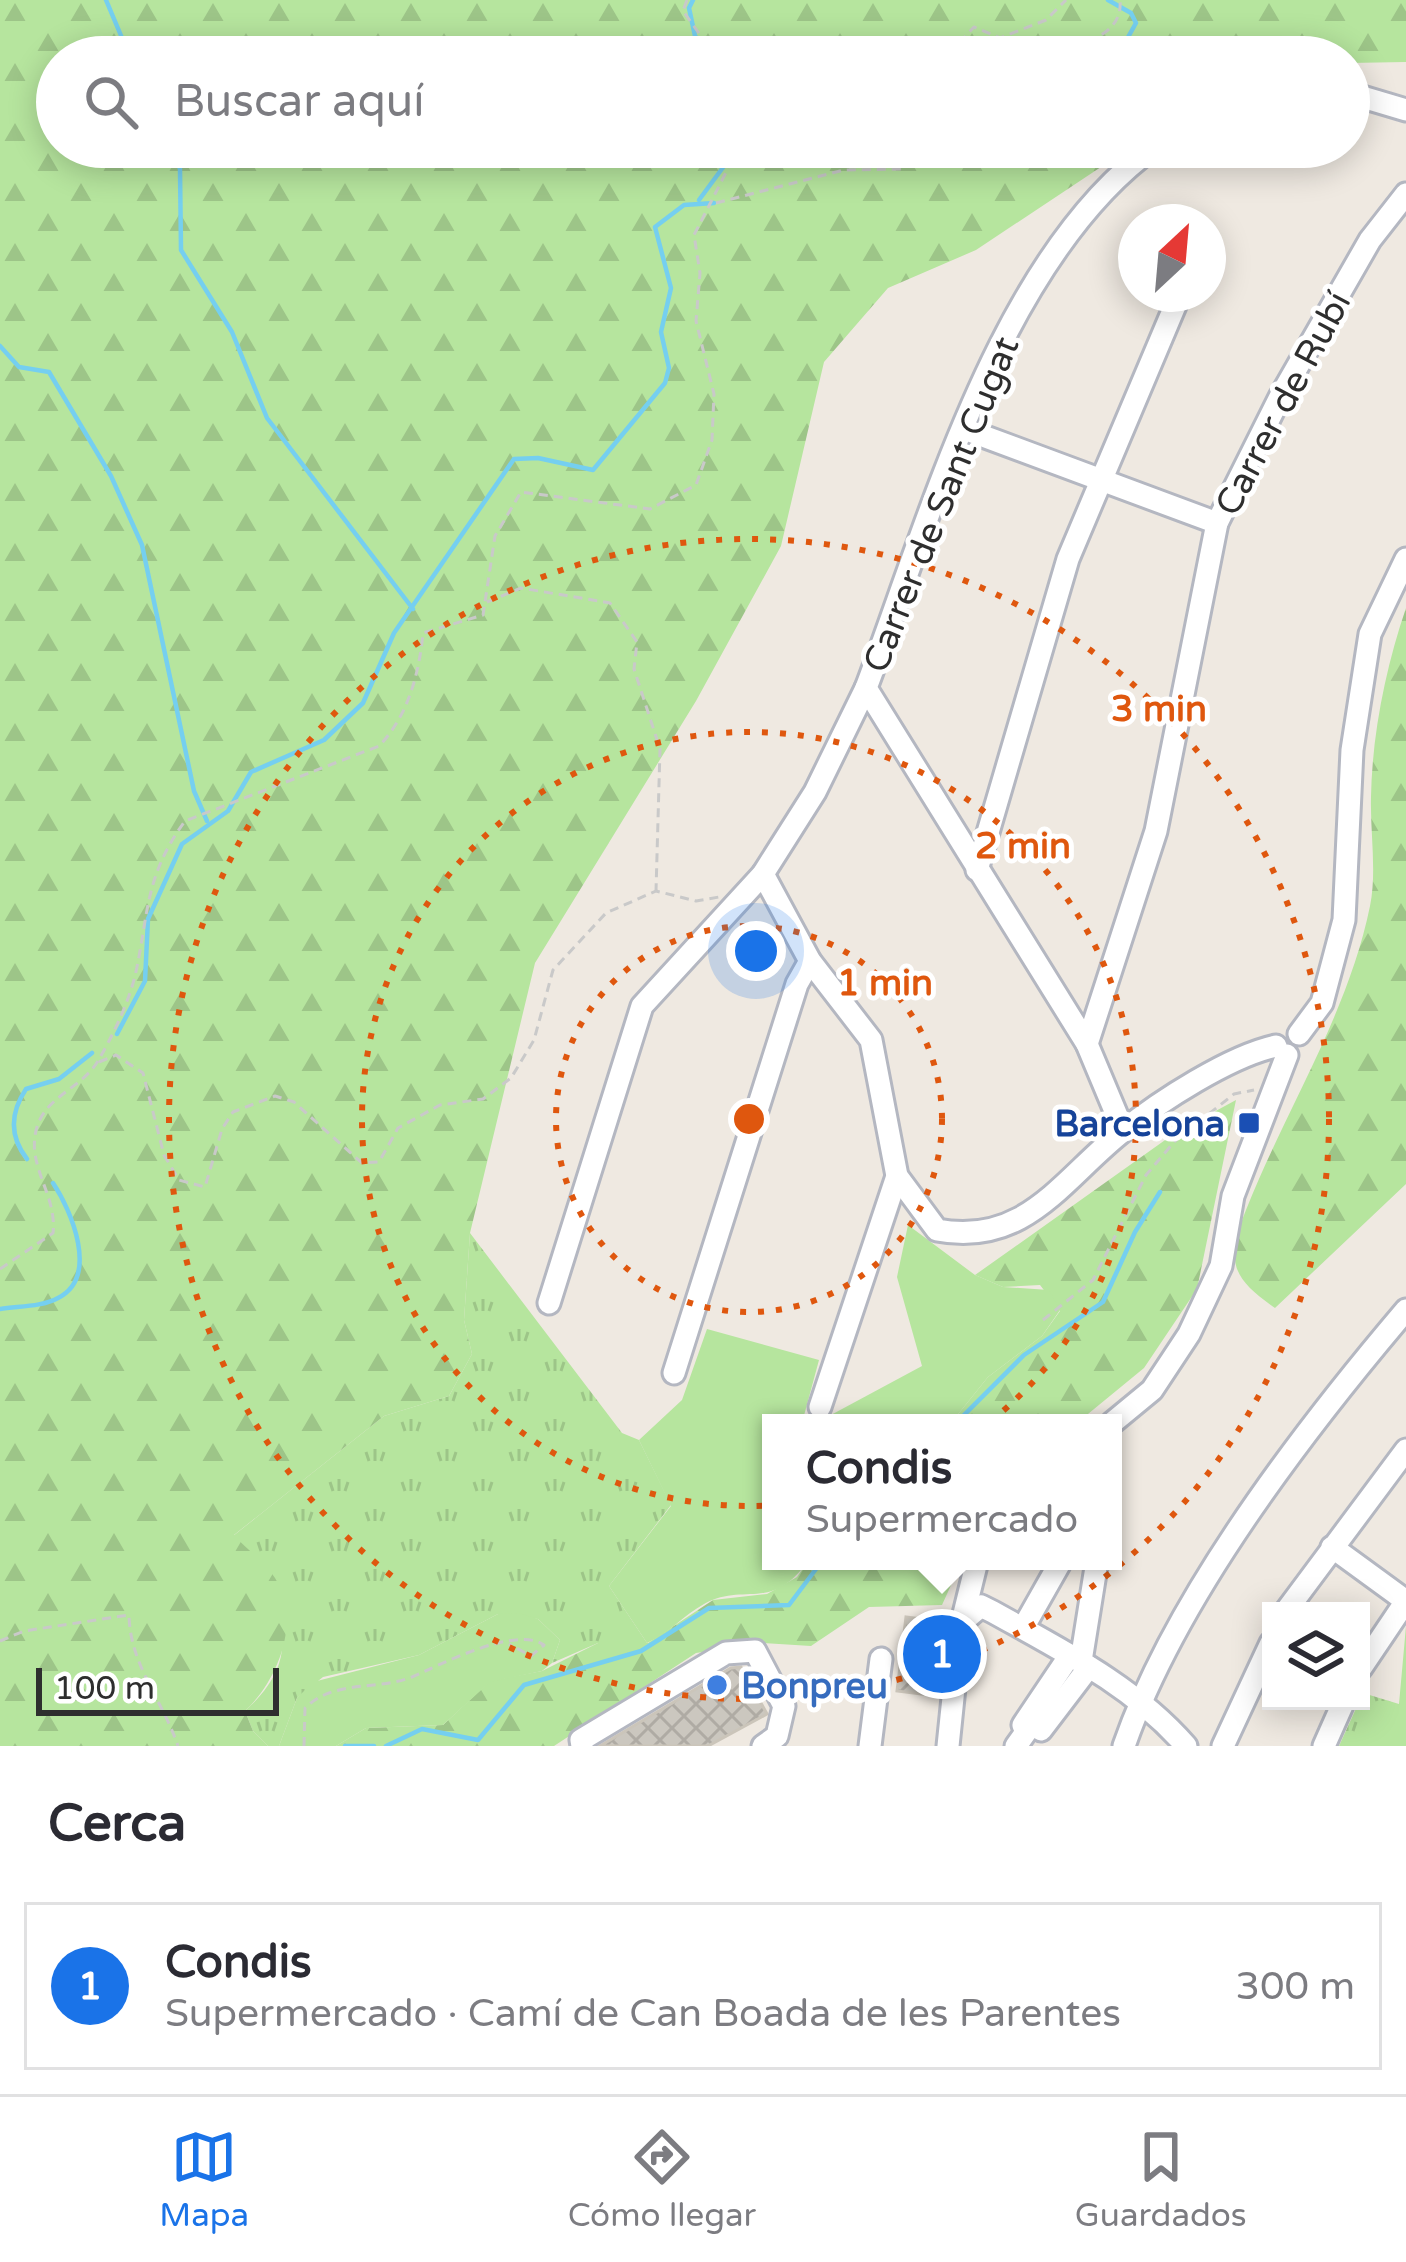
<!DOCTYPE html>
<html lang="es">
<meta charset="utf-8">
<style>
:root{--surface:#fff;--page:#f2f2f3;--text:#2b2b33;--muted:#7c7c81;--line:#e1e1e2;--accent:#1a73e8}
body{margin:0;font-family:"Varela Round",sans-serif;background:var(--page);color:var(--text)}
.controls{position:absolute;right:36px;bottom:36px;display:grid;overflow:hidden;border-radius:0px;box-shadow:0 6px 30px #0003}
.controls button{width:108px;height:108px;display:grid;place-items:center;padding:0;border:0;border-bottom:3px solid var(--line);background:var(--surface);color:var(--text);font:60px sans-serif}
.compass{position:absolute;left:1118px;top:204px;width:108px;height:108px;border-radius:50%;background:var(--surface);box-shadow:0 6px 30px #0003;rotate:26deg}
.scale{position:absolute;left:36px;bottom:30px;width:243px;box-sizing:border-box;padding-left:12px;border:6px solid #2e2e2e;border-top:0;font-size:33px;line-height:42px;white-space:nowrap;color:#2e2e2e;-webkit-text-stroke:9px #fff;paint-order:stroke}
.you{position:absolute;left:756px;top:951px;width:42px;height:42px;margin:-30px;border:9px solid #fff;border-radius:50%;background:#1a73e8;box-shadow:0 0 0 18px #1a73e833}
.badge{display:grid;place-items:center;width:78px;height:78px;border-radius:50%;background:var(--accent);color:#fff;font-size:39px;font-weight:700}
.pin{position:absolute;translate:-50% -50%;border:6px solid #fff;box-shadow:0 3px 12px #0006}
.popup{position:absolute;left:762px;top:1414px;width:360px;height:156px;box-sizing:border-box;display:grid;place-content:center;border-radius:0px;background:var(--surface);filter:drop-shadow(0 3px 9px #0005);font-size:39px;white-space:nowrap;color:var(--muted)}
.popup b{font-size:45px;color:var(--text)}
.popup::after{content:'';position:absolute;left:50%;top:100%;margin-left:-24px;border:24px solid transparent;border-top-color:var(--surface)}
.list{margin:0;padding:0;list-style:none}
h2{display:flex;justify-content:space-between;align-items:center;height:156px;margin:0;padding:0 48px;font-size:51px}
h2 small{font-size:39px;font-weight:400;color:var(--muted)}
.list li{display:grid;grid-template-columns:78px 1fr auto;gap:36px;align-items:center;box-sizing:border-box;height:168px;margin:0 24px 24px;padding:0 24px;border:3px solid var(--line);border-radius:0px}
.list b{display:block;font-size:45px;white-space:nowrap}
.list p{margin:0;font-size:39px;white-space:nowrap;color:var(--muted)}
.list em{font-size:39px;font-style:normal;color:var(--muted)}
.icon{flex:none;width:66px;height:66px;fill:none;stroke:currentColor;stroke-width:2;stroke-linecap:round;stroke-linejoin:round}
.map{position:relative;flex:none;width:1406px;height:1746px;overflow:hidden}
.search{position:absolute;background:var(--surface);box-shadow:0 6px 30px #0003;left:36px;right:36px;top:36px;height:132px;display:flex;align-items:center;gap:30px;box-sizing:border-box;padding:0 42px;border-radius:66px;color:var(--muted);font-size:45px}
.sheet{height:348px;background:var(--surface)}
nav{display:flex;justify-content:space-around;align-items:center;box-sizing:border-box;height:168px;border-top:3px solid var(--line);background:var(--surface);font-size:33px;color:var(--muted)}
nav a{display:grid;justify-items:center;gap:6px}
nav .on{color:var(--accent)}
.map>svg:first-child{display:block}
.grass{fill:url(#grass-tufts)}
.forest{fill:url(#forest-firs)}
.garden{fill:#b6e59e}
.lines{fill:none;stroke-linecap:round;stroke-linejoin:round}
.stream{stroke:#75cff0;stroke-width:4.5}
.building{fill:url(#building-cross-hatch);stroke:#cbc5ba;stroke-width:3}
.minor-casing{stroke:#b4b7c1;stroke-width:27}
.path{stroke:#c9c9c9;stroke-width:3;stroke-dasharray:9 6;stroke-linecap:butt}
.minor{stroke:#fff;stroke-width:21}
.ring{fill:none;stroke:#df570e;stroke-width:6;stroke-dasharray:6 12}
.transit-dot{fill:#1a4fb4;stroke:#fff;stroke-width:4.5}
.shop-dot{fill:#3f7fe0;stroke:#fff;stroke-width:4.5}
.labels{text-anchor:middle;stroke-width:10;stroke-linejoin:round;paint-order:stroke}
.street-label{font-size:36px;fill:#2e2e2e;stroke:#fff}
.transit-label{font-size:36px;font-weight:bold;fill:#164399;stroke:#fff;text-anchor:end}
.shop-label{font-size:36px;font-weight:bold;fill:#366cbe;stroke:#fff;text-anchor:start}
.centre{fill:#df570e;stroke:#fff;stroke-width:6}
.ring-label{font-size:36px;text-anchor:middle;font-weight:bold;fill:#df570e;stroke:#fff;stroke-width:10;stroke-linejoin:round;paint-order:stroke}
</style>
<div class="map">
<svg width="1406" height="1746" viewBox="0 0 1406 1746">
<defs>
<pattern id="grass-tufts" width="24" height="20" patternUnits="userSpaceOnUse" patternTransform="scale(3)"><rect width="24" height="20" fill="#b6e59e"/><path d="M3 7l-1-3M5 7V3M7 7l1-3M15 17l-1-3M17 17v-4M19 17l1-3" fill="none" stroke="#9dc588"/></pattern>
<pattern id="forest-firs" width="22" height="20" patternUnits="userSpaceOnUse" patternTransform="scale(3)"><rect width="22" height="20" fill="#b6e59e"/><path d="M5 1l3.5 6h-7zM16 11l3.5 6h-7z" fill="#9dc588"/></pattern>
<pattern id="building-cross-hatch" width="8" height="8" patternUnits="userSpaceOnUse" patternTransform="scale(3)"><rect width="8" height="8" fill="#cbc7bf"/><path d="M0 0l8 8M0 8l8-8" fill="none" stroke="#afaba4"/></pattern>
</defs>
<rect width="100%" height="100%" fill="#efe9e1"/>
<g class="grass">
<path d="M470 1233 622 1433 639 1440 671 1505 609 1586 647 1643H598L552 1663 560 1640 538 1619 498 1614 419 1655 323 1677 297 1698 279 1746H268L253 1731 245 1711C315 1648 272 1600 233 1536L384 1416 449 1396 472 1354 464 1320Z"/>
<polygon points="1406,1626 1406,1746 1339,1746 1363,1693 1399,1704"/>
</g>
<g class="forest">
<path d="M0 0H1406V62L1349 63V57H57V147H1131L976 250 888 288 824 362 781 546 696 701 535 963 470 1233 464 1320 472 1354 449 1396 384 1416 234 1535C246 1549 265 1562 275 1578 302 1621 278 1680 245 1711L253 1731 268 1746H0Z"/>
<path d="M1406 608V1184L1275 1308C1232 1278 1225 1262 1246 1210 1286 1109 1348 1014 1370 906 1377 872 1370 832 1371 797 1372 735 1386 666 1406 608Z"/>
<polygon points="1236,1100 1197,1289 1144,1368 1077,1423 1037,1423 1030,1417 1022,1423 951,1423 988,1377 1042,1336 1060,1311 1040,1285 1003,1287 975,1275 1175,1133"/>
<polygon points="808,1561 962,1561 942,1605 869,1607 811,1646 763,1643 696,1653 554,1746 336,1746 366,1728 443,1725 490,1681 542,1671 598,1643 648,1643 713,1600 767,1594 797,1577"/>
</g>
<g class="garden">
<polygon points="908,1225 975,1275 1003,1287 1049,1290 1060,1310 1042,1336 988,1377 951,1423 816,1423 922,1366 897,1277"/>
<path d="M707 1329 819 1360 802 1423H771V1561H808C771 1613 744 1582 704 1604 684 1615 669 1633 647 1643L609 1586 671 1506 639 1440 682 1400Z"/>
<polygon points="519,1613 538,1619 560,1640 552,1663 542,1671 490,1682 443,1725 366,1728 336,1746 279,1746 297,1698 313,1682 419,1655 498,1614"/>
</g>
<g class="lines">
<g class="stream">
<polyline points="106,0 130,57"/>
<polyline points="693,0 689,8 695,36 712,57"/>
<polyline points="957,50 974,49 991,57"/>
<polyline points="1108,57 1122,48 1136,23 1131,13 1108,0"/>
<polyline points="172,147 180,169 181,250 232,332 267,418 413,609"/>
<polyline points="699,200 738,147"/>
<polyline points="0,346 19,367 49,372 111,476 142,545 194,791 207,821"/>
<polyline points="117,1034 145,981 148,919 182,844 228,811 251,772 324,740 363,703 394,633 514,459 538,458 593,470 665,383 669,368 661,332 671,288 655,227 684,205 714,203"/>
<path d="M27 1159C9 1136 10 1113 26 1089L59 1079 92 1053"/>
<path d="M0 1309C18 1306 42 1307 58 1298 100 1277 71 1210 53 1183"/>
<polyline points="956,1423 1024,1355 1103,1302 1135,1232 1160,1192"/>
<polyline points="345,1746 374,1746"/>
<polyline points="386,1746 422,1729 478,1740 524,1685 641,1651 709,1608 789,1605 822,1561"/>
</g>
</g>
<g class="building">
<polygon points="906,1617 946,1622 938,1696 897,1691"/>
<polygon points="741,1667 767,1714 708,1746 600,1746 731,1668"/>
</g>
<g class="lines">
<defs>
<g id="minor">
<polyline points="1349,93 1406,110"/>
<polyline points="964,429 1217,523"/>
<polyline points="977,870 1068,559 1180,294"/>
<path d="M763 874 810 961 871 1040 897 1176 937 1230C1026 1247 1063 1178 1123 1131 1160 1101 1230 1056 1276 1046"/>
<polyline points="1299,1034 1322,1003 1344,920 1352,750 1370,634 1406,559"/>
<polyline points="1087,1044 1156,831 1217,523 1280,397 1370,240 1406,194"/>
<path d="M1123 1130 1087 1044 866 688C931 516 1001 257 1154 147"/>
<polyline points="549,1303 642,1006 763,874 815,792 866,688"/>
<polyline points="674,1373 797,984 810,961"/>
<polyline points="820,1407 897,1176"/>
<polyline points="1112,1423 1152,1390 1189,1334 1221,1266 1233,1196 1287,1055"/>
<polyline points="1332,1547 1406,1601"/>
<polyline points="1286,1611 1406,1450"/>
<path d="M961 1623 981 1606 993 1612C1061 1650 1134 1686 1186 1746"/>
<polyline points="1023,1628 1061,1561"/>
<polyline points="1081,1661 1097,1561"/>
<polyline points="1361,1668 1406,1601"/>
<polyline points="1041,1730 1089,1667"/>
<polyline points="582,1746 581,1740 726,1653 755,1651 784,1706 777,1736 763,1746"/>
<polyline points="870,1746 881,1659"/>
<polyline points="948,1746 960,1630 977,1561"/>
<polyline points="1016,1746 1026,1732 1023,1725 1070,1655"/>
<path d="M1124 1746C1175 1598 1304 1430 1406 1310"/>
<polyline points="1223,1746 1271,1643"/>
<polyline points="1324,1746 1344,1701"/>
</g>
</defs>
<use href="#minor" class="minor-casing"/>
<g class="path">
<polyline points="687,0 683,11 716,57"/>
<path d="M1000 38C1032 54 1125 52 1120 0"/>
<polyline points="956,57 959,43 974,27 1000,38 1046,20 1066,0"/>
<polyline points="716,203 844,170 901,169 932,147"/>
<polyline points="487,602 521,588 610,603 637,642 634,669 660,749 656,891"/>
<polyline points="99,1062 116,1055 143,1073 164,1155 179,1180 205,1187 222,1129 233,1112 275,1096 294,1102 362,1163 379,1162 398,1128 440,1105 483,1099 511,1078 534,1040 553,970 606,913 656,891 696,901 719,897"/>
<path d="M0 1269 53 1233C57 1197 30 1170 35 1136 40 1097 80 1091 98 1061 112 1037 128 1004 135 976 149 914 144 877 185 821L379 746C408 716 419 674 423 633L483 615 495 536 521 492 650 509 696 485 712 440 714 394 696 321 700 273 694 235 739 147"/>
<polyline points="1043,1320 1093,1280 1146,1175 1175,1141 1234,1094 1254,1090"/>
<path d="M0 1641 24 1631 129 1615C130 1665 162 1699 178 1746"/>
<path d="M304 1746 305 1708C335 1679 376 1691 412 1677 440 1665 516 1625 544 1645L531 1656 509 1644"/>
</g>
<use href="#minor" class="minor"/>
</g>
<g class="ring">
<circle cx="749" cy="1119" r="193"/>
<circle cx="749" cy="1119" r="387"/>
<circle cx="749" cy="1119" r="580"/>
</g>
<rect class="transit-dot" x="1237" y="1111" width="24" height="24" rx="6"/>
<circle class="shop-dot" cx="717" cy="1685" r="12"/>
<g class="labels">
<g class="street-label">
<text transform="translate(1282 403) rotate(-62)" y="13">Carrer de Rubí</text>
<text transform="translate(940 504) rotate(-68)" y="13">Carrer de Sant Cugat</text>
</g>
<g class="transit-label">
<text x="1225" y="1136">Barcelona</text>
</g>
<g class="shop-label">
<text x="741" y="1698">Bonpreu</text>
</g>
</g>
<circle cx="749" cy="1119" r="18" class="centre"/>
<g class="ring-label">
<text x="1159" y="721">3 min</text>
<text x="1023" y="858">2 min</text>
<text x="885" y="995">1 min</text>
</g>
</svg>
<div class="controls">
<button><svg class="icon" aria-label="layers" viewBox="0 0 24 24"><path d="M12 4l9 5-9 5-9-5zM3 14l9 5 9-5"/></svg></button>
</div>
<svg class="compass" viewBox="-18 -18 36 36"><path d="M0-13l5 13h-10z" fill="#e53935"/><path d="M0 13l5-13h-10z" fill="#7c7c81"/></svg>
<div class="scale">100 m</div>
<div class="you"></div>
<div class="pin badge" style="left:942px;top:1654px">1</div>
<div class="popup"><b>Condis</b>Supermercado</div>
<div class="search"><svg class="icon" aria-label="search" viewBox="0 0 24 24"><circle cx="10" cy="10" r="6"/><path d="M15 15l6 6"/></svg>Buscar aquí</div>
</div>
<section class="sheet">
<h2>Cerca<small></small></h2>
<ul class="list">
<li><span class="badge">1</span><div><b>Condis</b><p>Supermercado · Camí de Can Boada de les Parentes</p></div><em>300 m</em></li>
</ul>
</section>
<nav>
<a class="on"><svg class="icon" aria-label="map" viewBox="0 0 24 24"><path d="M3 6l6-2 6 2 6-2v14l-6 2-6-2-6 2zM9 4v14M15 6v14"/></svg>Mapa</a>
<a><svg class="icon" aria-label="directions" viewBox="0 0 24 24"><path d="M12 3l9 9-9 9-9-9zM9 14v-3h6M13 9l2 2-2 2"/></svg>Cómo llegar</a>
<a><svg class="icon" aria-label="saved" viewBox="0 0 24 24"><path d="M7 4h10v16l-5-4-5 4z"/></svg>Guardados</a>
</nav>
